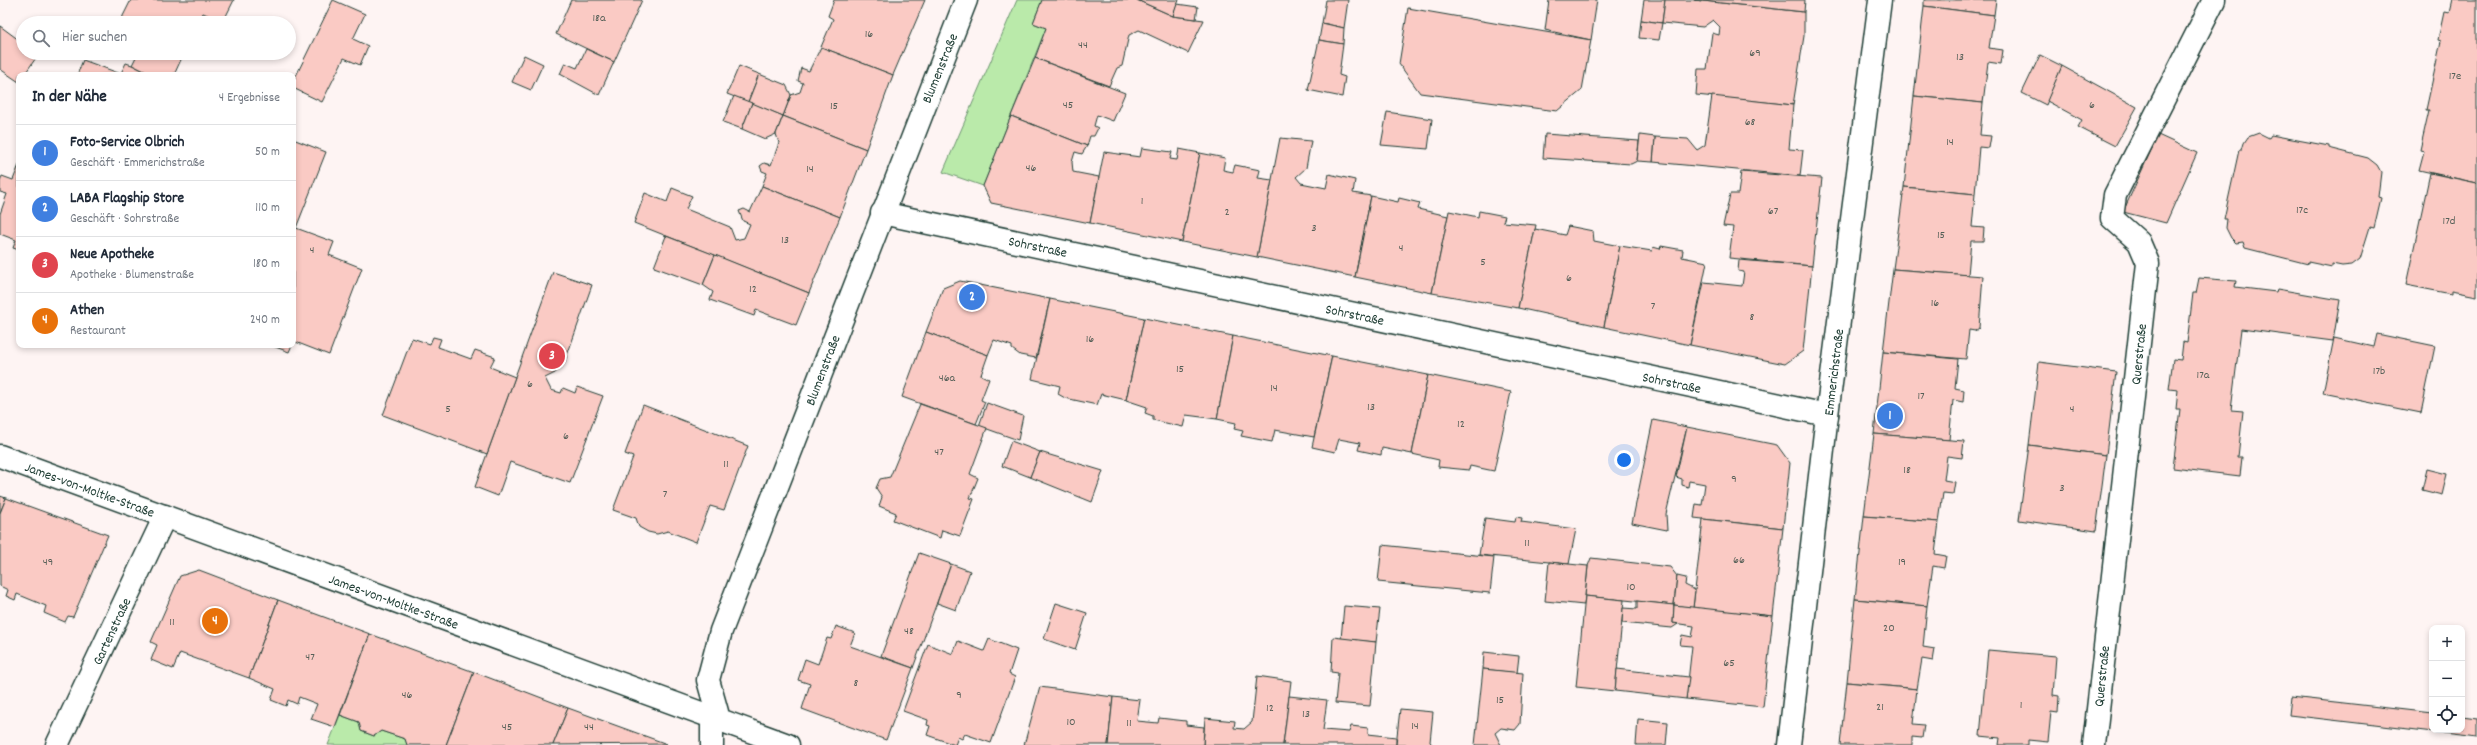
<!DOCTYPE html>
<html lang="de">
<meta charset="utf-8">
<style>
:root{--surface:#fff;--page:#f6f6f7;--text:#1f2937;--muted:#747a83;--line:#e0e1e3;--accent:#1f3d34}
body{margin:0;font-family:Dekko,sans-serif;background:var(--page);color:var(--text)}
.controls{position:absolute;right:12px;bottom:12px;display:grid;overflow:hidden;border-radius:8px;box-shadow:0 2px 6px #0003}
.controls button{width:36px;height:36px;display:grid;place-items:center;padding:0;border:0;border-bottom:1px solid var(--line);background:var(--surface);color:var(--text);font:20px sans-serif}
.you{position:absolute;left:1624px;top:460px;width:14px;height:14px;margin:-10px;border:3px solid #fff;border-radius:50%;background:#1a73e8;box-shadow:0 0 0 6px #1a73e833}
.badge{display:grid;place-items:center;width:26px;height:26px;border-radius:50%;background:var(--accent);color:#fff;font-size:13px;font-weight:700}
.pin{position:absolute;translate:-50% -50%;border:2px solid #fff;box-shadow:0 1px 4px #0006}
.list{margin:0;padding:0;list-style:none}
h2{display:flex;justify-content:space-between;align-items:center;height:52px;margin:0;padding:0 16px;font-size:17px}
h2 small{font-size:13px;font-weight:400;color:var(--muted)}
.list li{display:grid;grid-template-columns:26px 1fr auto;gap:12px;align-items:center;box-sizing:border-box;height:56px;padding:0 16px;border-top:1px solid var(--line)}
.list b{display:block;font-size:15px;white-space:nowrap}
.list p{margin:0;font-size:13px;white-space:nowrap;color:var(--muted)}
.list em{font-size:13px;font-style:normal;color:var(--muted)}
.icon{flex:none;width:22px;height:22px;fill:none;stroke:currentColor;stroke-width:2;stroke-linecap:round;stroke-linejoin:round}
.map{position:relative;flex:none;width:2477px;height:745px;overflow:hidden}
.search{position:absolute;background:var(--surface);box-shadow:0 2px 6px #0003;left:16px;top:16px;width:280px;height:44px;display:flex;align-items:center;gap:10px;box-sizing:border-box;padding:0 14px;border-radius:22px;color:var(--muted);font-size:15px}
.panel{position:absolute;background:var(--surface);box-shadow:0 2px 6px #0003;left:16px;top:72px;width:280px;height:276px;border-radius:8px}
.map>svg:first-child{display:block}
.green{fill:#baeaaa;stroke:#6c946f}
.building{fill:#facac4;stroke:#1f3d34}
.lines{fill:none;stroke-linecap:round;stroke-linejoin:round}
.minor-casing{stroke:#1f3d34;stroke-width:25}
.minor{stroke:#fff;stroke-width:22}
.labels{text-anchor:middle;stroke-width:4;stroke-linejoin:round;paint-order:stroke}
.number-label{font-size:12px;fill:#566058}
.street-label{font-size:14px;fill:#1f3d34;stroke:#fff}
</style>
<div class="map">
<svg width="2477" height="745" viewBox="0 0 2477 745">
<rect width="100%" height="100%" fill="#fef4f3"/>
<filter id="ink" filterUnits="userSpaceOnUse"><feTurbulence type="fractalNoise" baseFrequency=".025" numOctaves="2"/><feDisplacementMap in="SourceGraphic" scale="8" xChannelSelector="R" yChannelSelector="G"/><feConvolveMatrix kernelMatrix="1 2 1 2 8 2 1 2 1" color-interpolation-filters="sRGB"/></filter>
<g filter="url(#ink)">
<g class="green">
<polygon points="1017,0 1042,0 1033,23 1046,28 983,186 943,172"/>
<polygon points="340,715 359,722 361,731 374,736 381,731 405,739 407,745 328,745"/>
</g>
<g class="building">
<polygon points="131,0 234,0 223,22 203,13 198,23 122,23 120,22"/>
<polygon points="333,0 365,14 353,39 368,46 360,65 344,58 322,102 293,88 293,82"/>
<polygon points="571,0 642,0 614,62 556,34"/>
<polygon points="834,0 925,0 893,75 821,47 833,19 828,16"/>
<polygon points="1042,0 1137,0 1173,16 1204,20 1188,53 1139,30 1129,35 1122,66 1117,68 1109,86 1035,58 1046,28 1033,23"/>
<polygon points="1137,0 1179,0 1173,16"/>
<polygon points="1326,0 1348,0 1344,28 1322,23"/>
<polygon points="1549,0 1597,0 1591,40 1545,30"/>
<polygon points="1644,0 1665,0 1662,23 1641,20"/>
<polygon points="1665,0 1694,0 1804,12 1804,36 1793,105 1696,95 1698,69 1707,69 1712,33 1719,35 1720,27 1713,20 1703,27 1662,23"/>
<polygon points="1694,0 1805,0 1804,12"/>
<polygon points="1924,0 1996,0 1994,15 1924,6"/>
<polygon points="2452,0 2477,0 2477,183 2419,170 2424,151 2420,150 2429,110 2426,110 2441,41 2438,40 2444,12 2449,13"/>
<polygon points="1177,4 1198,7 1196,19 1173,16"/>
<polygon points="1924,6 1994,15 1989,48 2003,50 2001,64 1988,62 1983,103 1914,96"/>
<polygon points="1408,8 1591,40 1582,90 1557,111 1420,93 1399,64"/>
<polygon points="1641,20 1662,23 1659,40 1639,38"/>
<polygon points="1322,23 1344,28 1343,44 1319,40"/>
<polygon points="0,26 23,43 23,53 38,55 24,75 19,75 19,82 0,69"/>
<polygon points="1319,40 1343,44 1339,75 1345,77 1342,97 1308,90"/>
<polygon points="821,47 893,75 866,149 783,116 791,95 800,92 803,83 798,81 801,68 809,71"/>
<polygon points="586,49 614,62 599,95 560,74 565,63 577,68"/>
<polygon points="138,53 184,53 174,75 152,75 132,65"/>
<polygon points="524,55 543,64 531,90 512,82"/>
<polygon points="2040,55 2062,66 2046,105 2022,93"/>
<polygon points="1035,58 1125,93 1113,121 1097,115 1094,126 1098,128 1094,136 1090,136 1087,146 1011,116"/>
<polygon points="83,60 121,74 77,75"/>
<polygon points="126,63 132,65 152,75 120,75"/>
<polygon points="739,66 759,74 748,102 727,94"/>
<polygon points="2062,66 2137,107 2115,146 2078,127 2082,120 2047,101"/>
<polygon points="759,74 786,85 791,95 783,116 748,102"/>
<polygon points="734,96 752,103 742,129 723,122"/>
<polygon points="1712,96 1793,105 1789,149 1803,150 1800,176 1653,162 1655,137 1688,139 1697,150 1705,145"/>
<polygon points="1914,96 1983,103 1980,135 1991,136 1989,148 1979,147 1975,194 1904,187"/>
<polygon points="752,103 783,116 776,134 765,139 742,129"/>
<polygon points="1387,112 1432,119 1428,149 1381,145"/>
<polygon points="783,116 866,149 840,217 762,186 767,173 762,171 760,166 764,163 771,165 779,143 776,134"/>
<polygon points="1011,116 1087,146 1082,154 1075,152 1072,162 1073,172 1099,177 1090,223 991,203 983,186"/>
<polygon points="2259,133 2269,138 2271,135 2329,146 2329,148 2368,158 2377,165 2381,172 2378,197 2381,198 2374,228 2370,227 2360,259 2352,265 2342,266 2332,264 2332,267 2308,262 2308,264 2245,248 2243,242 2236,243 2231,238 2226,228 2227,219 2224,219 2239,150 2242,150 2244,143 2248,137"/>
<polygon points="1545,134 1639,141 1637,161 1631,164 1543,158"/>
<polygon points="1640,135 1655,137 1653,162 1637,161"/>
<polygon points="2158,135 2197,153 2166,223 2123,212"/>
<polygon points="1280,138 1311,141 1306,168 1296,177 1301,183 1326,188 1329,174 1355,180 1353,193 1371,196 1355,277 1257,257"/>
<polygon points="293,139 326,152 296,228 334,242 329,255 362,268 329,355 293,341"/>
<polygon points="1142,148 1172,152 1170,159 1177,160 1179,149 1200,153 1182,242 1090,223 1104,152 1140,157"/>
<polygon points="1200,153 1225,158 1223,170 1233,172 1235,165 1260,170 1258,178 1272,180 1257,257 1182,242"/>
<polygon points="19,165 19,250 13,248 16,240 0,234 0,214 7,194 0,192 0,181 2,176 13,180"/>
<polygon points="1741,172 1822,178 1812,266 1729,258 1733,227 1723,226 1730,194 1738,194"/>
<polygon points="2430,173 2477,183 2477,296 2451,291 2451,294 2406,285"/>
<polygon points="762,186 840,217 809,293 634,223 645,193 667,202 672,188 692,196 686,209 730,227 735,240 744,238 750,224 743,221 739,211 744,209 750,212"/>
<polygon points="1904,187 1975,194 1972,227 1984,228 1983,241 1971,241 1968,275 1893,269"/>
<polygon points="1371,196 1398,202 1399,198 1420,203 1418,209 1448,216 1432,293 1355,277"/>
<polygon points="1449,211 1478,217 1479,211 1505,216 1503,222 1536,225 1518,308 1432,293"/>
<polygon points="1568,226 1593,231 1594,241 1620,246 1604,327 1518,308 1535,229 1565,235"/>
<polygon points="666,236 715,255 703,285 654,267"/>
<polygon points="1620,246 1652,251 1653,247 1660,249 1661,246 1683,250 1682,257 1707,262 1690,345 1604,327"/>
<polygon points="715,255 809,293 796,325 756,310 754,316 710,300 713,292 703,285"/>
<polygon points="1739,260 1812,266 1803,351 1785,364 1690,345 1704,282 1742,286 1744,272 1738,271"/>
<polygon points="1893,269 1983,276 1979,328 1975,331 1969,330 1966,359 1883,352"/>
<polygon points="553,272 592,285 564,364 560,366 555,373 545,378 551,390 561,393 563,388 575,393 577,387 603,396 570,483 510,462 498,496 475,487"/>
<polygon points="2199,278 2236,281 2235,287 2276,292 2277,289 2340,300 2333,341 2241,329 2231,410 2243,411 2238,457 2242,457 2240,476 2173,468 2180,409 2176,409 2178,390 2169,389 2173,359 2181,360 2183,342 2187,343 2193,293 2196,293"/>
<polygon points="960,281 1050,299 1036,358 1020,355 1012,349 1012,346 994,340 988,355 926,332 943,288"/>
<polygon points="1050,299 1144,318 1126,400 1101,394 1097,405 1065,398 1058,394 1060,386 1032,379"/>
<polygon points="1144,318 1233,336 1217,419 1186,415 1183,427 1153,420 1153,416 1145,413 1147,407 1126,400"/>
<polygon points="926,332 988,355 981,375 989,379 981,400 985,402 976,424 902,397"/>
<polygon points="2377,334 2435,346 2421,413 2323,393 2334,338 2374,347"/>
<polygon points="1233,336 1332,356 1314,437 1275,430 1272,442 1241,436 1243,431 1234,429 1236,423 1217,419"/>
<polygon points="433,337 441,339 438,347 471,359 475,350 495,357 490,367 515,377 487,454 383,415 412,338 430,344"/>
<polygon points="270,345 292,345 289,352"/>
<polygon points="1883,352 1958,359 1955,388 1964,390 1963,402 1953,400 1949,440 1874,434"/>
<polygon points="1332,356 1428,375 1412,454 1382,448 1381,455 1358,450 1360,443 1339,439 1335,452 1312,447"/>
<polygon points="2039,362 2116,372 2106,455 2029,445"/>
<polygon points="1428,375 1511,392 1494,471 1470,466 1469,470 1438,467 1439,460 1412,454"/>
<polygon points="987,403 1023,416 1018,440 979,426"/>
<polygon points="920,404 987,428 970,474 978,478 970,498 974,499 960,536 942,530 940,538 893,520 896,513 879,506 882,497 876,488 880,479 890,477"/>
<polygon points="643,405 748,446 724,510 710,506 696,542 668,531 657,534 648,532 639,527 636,518 613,510 633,457 625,454"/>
<polygon points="1653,420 1687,427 1666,514 1667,530 1632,523"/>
<polygon points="1687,427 1777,445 1790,463 1783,528 1694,518 1696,504 1702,505 1705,484 1689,481 1688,487 1682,485 1682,479 1676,477"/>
<polygon points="1874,434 1964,441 1962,458 1947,456 1944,480 1955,482 1953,494 1943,493 1939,522 1864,516"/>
<polygon points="1011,441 1040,452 1030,477 1002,466"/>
<polygon points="2029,445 2106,455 2096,531 2019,520"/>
<polygon points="1040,452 1103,471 1092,502 1030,477"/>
<polygon points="2427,469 2447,474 2442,495 2422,490"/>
<polygon points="0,496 6,498 0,513"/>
<polygon points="6,498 108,535 73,617 68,616 65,622 44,613 46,606 17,594 15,600 6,596 8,590 0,586 0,513"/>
<polygon points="1864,516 1939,522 1935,554 1946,556 1944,568 1933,566 1927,606 1855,599"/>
<polygon points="1516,517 1522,518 1521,522 1576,529 1569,564 1479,555 1485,518 1515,522"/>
<polygon points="1703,519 1783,528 1773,616 1693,608"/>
<polygon points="1382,545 1494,557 1490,593 1378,582"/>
<polygon points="919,553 951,564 913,668 881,656"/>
<polygon points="1591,558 1670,567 1677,576 1674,605 1585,596 1588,566"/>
<polygon points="1549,562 1588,566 1584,605 1545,601"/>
<polygon points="951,564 970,571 956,610 937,603"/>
<polygon points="199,570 278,600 249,678 180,653 173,669 151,660 157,645 151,642 180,576"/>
<polygon points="1677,576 1686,578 1685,585 1695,590 1693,608 1674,605"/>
<polygon points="1585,596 1624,600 1615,691 1576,687"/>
<polygon points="1855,599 1927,606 1923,647 1935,649 1933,661 1922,659 1917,689 1847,682"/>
<polygon points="278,600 370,634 335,727 311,719 317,704 299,697 297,704 288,700 286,706 271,700 275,689 249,678"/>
<polygon points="1637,601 1674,605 1673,623 1678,624 1672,628 1622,623 1623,608 1637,609"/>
<polygon points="1056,603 1087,613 1075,650 1044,639"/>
<polygon points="1674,605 1773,616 1763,707 1686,699 1692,646 1680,645 1682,635 1692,637 1694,626 1673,623"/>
<polygon points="1344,606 1380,609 1376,642 1341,639"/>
<polygon points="836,626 855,633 850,646 913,668 886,740 802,709 810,684 798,680 805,659 818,664 827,638 831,639"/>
<polygon points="370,634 474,672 446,745 407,745 405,739 381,731 374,736 361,731 359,722 340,715"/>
<polygon points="1333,637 1376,642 1370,706 1335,703 1338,673 1331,672"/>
<polygon points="989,639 1017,650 1009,674 1015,677 991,743 965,734 962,739 958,737 955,745 927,735 930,726 927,725 928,720 903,711 928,644 953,654 958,641 984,651"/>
<polygon points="1988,650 2056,656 2053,695 2059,696 2058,713 2051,712 2048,742 2028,740 2028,745 1999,745 2000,738 1980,736"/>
<polygon points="1484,652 1519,656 1517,673 1483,669"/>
<polygon points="1483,669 1523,673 1520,724 1515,730 1501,728 1495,733 1501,745 1475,745"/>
<polygon points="1617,669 1689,677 1686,699 1615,691"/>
<polygon points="474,672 568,708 553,745 446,745"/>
<polygon points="1257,676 1291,681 1283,745 1203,745 1205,718 1235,721 1234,728 1244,729 1252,722"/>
<polygon points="1847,682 1917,689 1913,724 1924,725 1922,738 1912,737 1912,745 1840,745"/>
<polygon points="1040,687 1113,697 1108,745 1024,745"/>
<polygon points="1289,696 1327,700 1323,730 1349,732 1351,726 1368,728 1368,734 1396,737 1396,745 1283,745"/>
<polygon points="1113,697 1140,700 1137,721 1158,723 1159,718 1186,721 1186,725 1204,727 1203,745 1108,745"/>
<polygon points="2291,697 2432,713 2432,730 2462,730 2462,716 2477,718 2477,737 2289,715"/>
<polygon points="568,708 667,744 553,745"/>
<polygon points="1400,709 1433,712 1430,742 1433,745 1396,745"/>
<polygon points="1638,719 1668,722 1666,745 1636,745"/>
</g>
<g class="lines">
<defs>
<g id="minor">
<polyline points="882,213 1827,415"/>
<polyline points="0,456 788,745"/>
<polyline points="57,745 165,516"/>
<polyline points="712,745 712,726 717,712 708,680 721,631 966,0"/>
<polyline points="1789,745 1827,415 1880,0"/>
<polyline points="2094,745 2148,263 2139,242 2112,218 2115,195 2214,0"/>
</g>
</defs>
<use href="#minor" class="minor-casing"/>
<use href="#minor" class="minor"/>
</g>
</g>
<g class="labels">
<g class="number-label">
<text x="599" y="21">18a</text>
<text x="869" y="37">16</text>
<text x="1083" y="48">44</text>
<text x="1755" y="56">69</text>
<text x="1960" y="60">13</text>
<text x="2455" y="79">17e</text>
<text x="1068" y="108">45</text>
<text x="2092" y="108">6</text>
<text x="834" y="109">15</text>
<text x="1750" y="125">68</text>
<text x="1950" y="145">14</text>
<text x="1031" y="171">46</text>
<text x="810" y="172">14</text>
<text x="1142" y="204">1</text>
<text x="2302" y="213">17c</text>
<text x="1773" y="214">67</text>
<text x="1227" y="215">2</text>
<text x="2449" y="224">17d</text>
<text x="1314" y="231">3</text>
<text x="1941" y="238">15</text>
<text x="785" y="243">13</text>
<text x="1401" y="251">4</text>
<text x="312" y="253">4</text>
<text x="1483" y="265">5</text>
<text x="1569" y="281">6</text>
<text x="753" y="292">12</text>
<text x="1935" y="306">16</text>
<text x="1653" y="309">7</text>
<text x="1752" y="320">8</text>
<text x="1090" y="342">16</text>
<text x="1180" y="372">15</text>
<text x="2379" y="374">17b</text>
<text x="2203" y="378">17a</text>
<text x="947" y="381">46a</text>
<text x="530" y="387">6</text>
<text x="1274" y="391">14</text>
<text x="1921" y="399">17</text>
<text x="1371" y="410">13</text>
<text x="448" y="412">5</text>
<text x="2072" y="412">4</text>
<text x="1461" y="427">12</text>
<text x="566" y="439">6</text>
<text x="939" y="455">47</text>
<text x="726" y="467">11</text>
<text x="1907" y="473">18</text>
<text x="1734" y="482">9</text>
<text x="2062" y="491">3</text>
<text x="665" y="497">7</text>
<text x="1527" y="546">11</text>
<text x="1739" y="563">66</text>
<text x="48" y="565">49</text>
<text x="1902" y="565">19</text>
<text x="1631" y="590">10</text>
<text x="172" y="625">11</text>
<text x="1889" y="631">20</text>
<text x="909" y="634">48</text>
<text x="310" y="660">47</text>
<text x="1729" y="666">65</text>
<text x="856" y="686">8</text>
<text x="407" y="698">46</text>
<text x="959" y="698">9</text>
<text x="1500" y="703">15</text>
<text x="2021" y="708">1</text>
<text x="1880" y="710">21</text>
<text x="1270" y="711">12</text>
<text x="1306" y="717">13</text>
<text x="1071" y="725">10</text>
<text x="1129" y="726">11</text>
<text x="1415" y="729">14</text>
<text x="507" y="730">45</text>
<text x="589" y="730">44</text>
</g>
<g class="street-label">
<text transform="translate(939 68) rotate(-68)" y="5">Blumenstraße</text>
<text transform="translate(1038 246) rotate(12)" y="5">Sohrstraße</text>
<text transform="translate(1355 314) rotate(12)" y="5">Sohrstraße</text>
<text transform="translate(2138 354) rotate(-84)" y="5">Querstraße</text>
<text transform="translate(822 370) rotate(-69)" y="5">Blumenstraße</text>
<text transform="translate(1833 372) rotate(-83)" y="5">Emmerichstraße</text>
<text transform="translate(1672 382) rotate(12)" y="5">Sohrstraße</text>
<text transform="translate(90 489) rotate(20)" y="5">James-von-Moltke-Straße</text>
<text transform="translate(394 601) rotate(20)" y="5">James-von-Moltke-Straße</text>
<text transform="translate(111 631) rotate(-65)" y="5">Gartenstraße</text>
<text transform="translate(2101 676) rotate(-84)" y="5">Querstraße</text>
</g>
</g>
</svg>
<div class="controls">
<button>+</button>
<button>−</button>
<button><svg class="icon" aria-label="locate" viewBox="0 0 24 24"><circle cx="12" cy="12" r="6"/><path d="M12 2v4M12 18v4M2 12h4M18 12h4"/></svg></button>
</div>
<div class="you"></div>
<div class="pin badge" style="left:1890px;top:416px;background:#3f7fe0">1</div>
<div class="pin badge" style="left:972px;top:297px;background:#3f7fe0">2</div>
<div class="pin badge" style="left:552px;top:356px;background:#e0444e">3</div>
<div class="pin badge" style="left:215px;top:621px;background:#e8710a">4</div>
<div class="search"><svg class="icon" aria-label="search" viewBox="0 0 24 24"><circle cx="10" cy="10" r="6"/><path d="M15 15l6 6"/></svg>Hier suchen</div>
<section class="panel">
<h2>In der Nähe<small>4 Ergebnisse</small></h2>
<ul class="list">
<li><span class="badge" style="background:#3f7fe0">1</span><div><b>Foto-Service Olbrich</b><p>Geschäft · Emmerichstraße</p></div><em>50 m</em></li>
<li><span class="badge" style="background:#3f7fe0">2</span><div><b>LABA Flagship Store</b><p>Geschäft · Sohrstraße</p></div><em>110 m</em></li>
<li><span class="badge" style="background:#e0444e">3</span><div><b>Neue Apotheke</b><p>Apotheke · Blumenstraße</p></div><em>180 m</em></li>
<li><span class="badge" style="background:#e8710a">4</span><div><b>Athen</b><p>Restaurant</p></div><em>240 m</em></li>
</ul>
</section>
</div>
